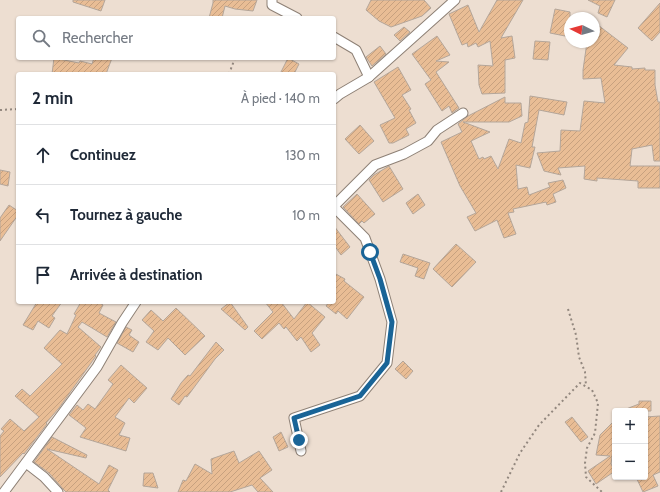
<!DOCTYPE html>
<html lang="fr">
<meta charset="utf-8">
<style>
:root{--surface:#fff;--page:#f2f2f3;--text:#1f2937;--muted:#747a83;--line:#e0e1e3}
body{margin:0;font-family:Cabin,sans-serif;background:var(--page);color:var(--text)}
.controls{position:absolute;right:12px;bottom:12px;display:grid;overflow:hidden;border-radius:4px;box-shadow:0 1px 3px #0004}
.controls button{width:36px;height:36px;display:grid;place-items:center;padding:0;border:0;border-bottom:1px solid var(--line);background:var(--surface);color:var(--text);font:20px sans-serif}
.compass{position:absolute;left:564px;top:12px;width:36px;height:36px;border-radius:50%;background:var(--surface);box-shadow:0 1px 3px #0004;rotate:276deg}
.stop{position:absolute;width:12px;height:12px;margin:-9px;border:3px solid #196497;border-radius:50%;background:#fff}
.stop.end{background:#196497;border-color:#fff;box-shadow:0 1px 4px #0008}
.list{margin:0;padding:0;list-style:none}
h2{display:flex;justify-content:space-between;align-items:center;height:52px;margin:0;padding:0 16px;font-size:17px}
h2 small{font-size:13px;font-weight:400;color:var(--muted)}
.list li{display:grid;grid-template-columns:26px 1fr auto;gap:12px;align-items:center;box-sizing:border-box;height:60px;padding:0 16px;border-top:1px solid var(--line)}
.list b{display:block;font-size:15px;white-space:nowrap}
.list em{font-size:13px;font-style:normal;color:var(--muted)}
.icon{flex:none;width:22px;height:22px;fill:none;stroke:currentColor;stroke-width:2;stroke-linecap:round;stroke-linejoin:round}
.map{position:relative;flex:none;width:660px;height:492px;overflow:hidden}
.search{position:absolute;background:var(--surface);box-shadow:0 1px 3px #0004;left:16px;top:16px;width:320px;height:44px;display:flex;align-items:center;gap:10px;box-sizing:border-box;padding:0 14px;border-radius:4px;color:var(--muted);font-size:15px}
.panel{position:absolute;background:var(--surface);box-shadow:0 1px 3px #0004;left:16px;top:72px;width:320px;height:232px;border-radius:4px}
.map>svg:first-child{display:block}
.building{fill:url(#building-hatch);stroke:#b4a69a}
.lines{fill:none;stroke-linecap:round;stroke-linejoin:round}
.minor-casing{stroke:#8e8176;stroke-width:11}
.path{stroke:#92877e;stroke-width:2;stroke-dasharray:2 3;stroke-linecap:butt}
.minor{stroke:#fff;stroke-width:9}
.route{stroke:#196497;stroke-width:5}
</style>
<div class="map">
<svg width="660" height="492" viewBox="0 0 660 492">
<defs>
<pattern id="building-hatch" width="6" height="6" patternUnits="userSpaceOnUse"><rect width="6" height="6" fill="#e9bd95"/><path d="M-1 1l2-2M0 6l6-6M5 7l2-2" fill="none" stroke="#c7a17f"/></pattern>
</defs>
<rect width="100%" height="100%" fill="#edded1"/>
<g class="building">
<polygon points="73,0 105,0 101,11 73,2"/>
<polygon points="213,0 257,0 253,11 235,9 225,6 222,18 209,18 213,3"/>
<polygon points="371,0 424,0 431,8 422,16 391,27 379,21 366,10"/>
<polygon points="497,0 523,0 501,38 512,36 515,58 505,60 505,93 482,94 479,85 478,65 493,66 490,41 478,47 476,43 468,47 467,43 462,45 449,14 468,5 479,32"/>
<polygon points="588,0 615,0 607,17 598,13 600,6"/>
<polygon points="660,3 660,32 652,41 638,28"/>
<polygon points="555,9 570,12 570,37 550,33"/>
<polygon points="594,22 628,48 614,65 632,67 632,69 645,68 645,70 655,70 655,85 658,102 660,102 660,161 654,161 652,145 632,149 630,166 660,166 660,188 638,188 638,181 597,178 597,181 584,179 585,166 558,168 561,175 544,171 537,153 560,151 561,130 580,131 584,101 605,103 601,78 583,79 583,70 587,42 594,42"/>
<polygon points="404,27 410,32 400,41 394,35"/>
<polygon points="437,36 450,55 436,61 449,62 436,72 459,108 452,113 449,106 442,111 425,84 431,80 412,54"/>
<polygon points="535,41 550,42 548,60 533,59"/>
<polygon points="380,46 386,54 372,66 366,57"/>
<polygon points="54,58 79,63 80,61 92,64 94,58 112,58 106,74 52,74"/>
<polygon points="288,58 299,64 294,74 280,74"/>
<polygon points="398,67 411,90 402,95 411,109 409,110 416,123 406,129 409,135 393,143 389,143 380,125 395,118 374,82"/>
<polygon points="530,96 567,102 564,115 539,110 532,147 535,147 530,168 516,165 518,189 527,187 529,195 550,187 548,183 563,180 566,188 553,194 556,202 547,205 546,202 513,209 514,212 508,213 516,234 504,238 497,220 475,231 467,217 476,213 460,186 441,142 462,132 458,124 468,116 505,97 505,103 521,103 522,116 509,122 463,122 490,132 471,141 479,159 483,157 484,159 491,156 498,169 509,139 521,143 525,123 528,122"/>
<polygon points="360,125 374,141 359,154 345,139"/>
<polygon points="389,166 403,189 383,202 369,180 374,175"/>
<polygon points="0,170 10,172 8,186 0,184"/>
<polygon points="357,194 375,214 364,223 362,221 359,224 343,207"/>
<polygon points="418,194 425,205 413,214 406,203"/>
<polygon points="9,205 18,211 18,215 0,241 0,218"/>
<polygon points="334,226 350,247 341,255 334,245"/>
<polygon points="456,244 476,262 452,287 433,269"/>
<polygon points="403,254 430,263 424,279 415,276 418,268 400,262"/>
<polygon points="334,273 345,279 344,281 364,297 347,319 338,311 336,314 326,306 329,302 334,302"/>
<polygon points="37,302 62,302 52,316 55,318 49,328 38,321 33,330 23,325"/>
<polygon points="81,302 98,302 103,305 99,313 116,322 107,337 82,322 78,327 101,347 95,355 96,356 59,408 46,423 47,424 24,454 23,453 0,477 0,436 4,431 1,429 10,419 24,431 39,417 15,396 22,389 30,396 62,364 44,348 60,330 67,334 76,315 74,314"/>
<polygon points="230,302 248,327 245,330 221,309"/>
<polygon points="265,302 281,302 294,319 307,302 325,317 312,333 320,345 311,352 301,337 297,341 286,327 284,329 279,323 262,339 254,331 273,312"/>
<polygon points="176,308 205,336 185,355 168,338 158,350 146,342 154,331 142,320 151,310 163,321"/>
<polygon points="126,327 132,330 129,335 139,342 133,352 117,343"/>
<polygon points="216,342 224,350 215,359 187,397 185,396 179,405 171,399 181,383 188,375 190,376"/>
<polygon points="403,361 413,371 406,379 395,369"/>
<polygon points="121,365 147,388 134,403 129,398 115,417 125,423 119,435 130,438 126,451 80,437 86,428 69,415 77,405 83,410 88,404 95,409 113,384 108,380"/>
<polygon points="639,401 651,401 651,411 621,411 639,404"/>
<polygon points="660,416 660,472 653,475 658,486 643,492 636,477 645,477 645,417"/>
<polygon points="572,417 588,437 581,442 565,422"/>
<polygon points="615,420 615,436 611,464 615,471 596,484 588,471 610,456 596,455 600,435"/>
<polygon points="281,432 288,447 279,451 273,437"/>
<polygon points="52,437 87,455 86,458 47,449 99,484 109,465 118,470 108,490 110,492 66,492 64,490 49,473 34,462"/>
<polygon points="234,451 239,463 259,451 272,470 260,478 273,492 258,492 252,485 230,492 178,492 183,480 186,481 195,464 212,474 211,459"/>
<polygon points="144,473 153,473 158,488 143,486"/>
</g>
<g class="lines">
<defs>
<g id="minor">
<polyline points="272,0 272,5 297,18"/>
<polyline points="334,37 356,50 369,77"/>
<polyline points="334,99 340,94 369,77 455,0"/>
<polyline points="334,206 375,165 404,154 428,141 437,130 463,113"/>
<polyline points="301,451 294,418 360,396 387,363 392,322 380,279 365,238 334,207"/>
<polyline points="26,463 44,477 58,492"/>
<polyline points="4,492 97,367 122,323 136,302"/>
</g>
</defs>
<use href="#minor" class="minor-casing"/>
<g class="path">
<polyline points="229,74 235,58"/>
<polyline points="0,110 18,109"/>
<polyline points="568,309 576,335 579,357 585,372 586,386"/>
<polyline points="501,492 520,453 539,425 580,383 592,390 598,403 595,433 587,448 585,463 586,477 602,492"/>
</g>
<use href="#minor" class="minor"/>
</g>
<g class="lines">
<polyline class="route" points="299,440 294,418 360,396 387,363 392,322 380,279 370,252"/>
</g>
</svg>
<div class="controls">
<button>+</button>
<button>−</button>
</div>
<svg class="compass" viewBox="-18 -18 36 36"><path d="M0-13l5 13h-10z" fill="#e53935"/><path d="M0 13l5-13h-10z" fill="#747a83"/></svg>
<div class="stop" style="left:370px;top:252px"></div>
<div class="stop end" style="left:299px;top:440px"></div>
<div class="search"><svg class="icon" aria-label="search" viewBox="0 0 24 24"><circle cx="10" cy="10" r="6"/><path d="M15 15l6 6"/></svg>Rechercher</div>
<section class="panel">
<h2>2 min<small>À pied · 140 m</small></h2>
<ul class="list">
<li><svg class="icon" aria-label="ahead" viewBox="0 0 24 24"><path d="M12 20V5M6 11l6-6 6 6"/></svg><div><b>Continuez</b></div><em>130 m</em></li>
<li><svg class="icon" aria-label="left" viewBox="0 0 24 24"><path d="M17 20v-9H6M10 6l-5 5 5 5"/></svg><div><b>Tournez à gauche</b></div><em>10 m</em></li>
<li><svg class="icon" aria-label="arrive" viewBox="0 0 24 24"><path d="M6 21V4h12l-3 4 3 4H6"/></svg><div><b>Arrivée à destination</b></div></li>
</ul>
</section>
</div>
